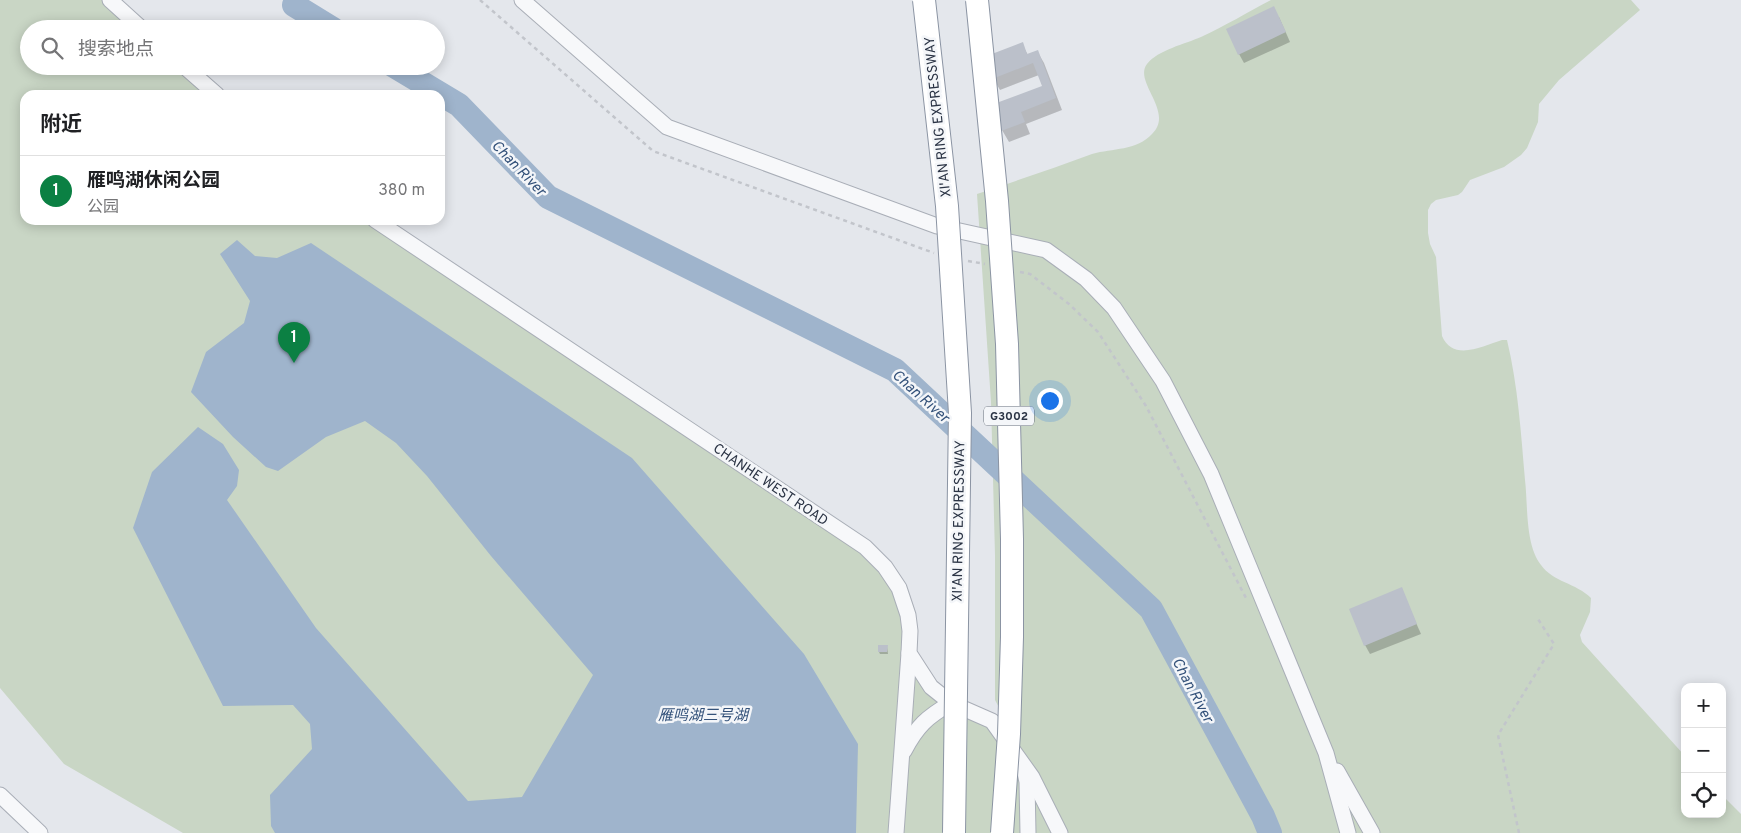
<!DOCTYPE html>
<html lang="zh">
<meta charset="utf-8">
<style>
:root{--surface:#fff;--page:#f2f2f2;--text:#202124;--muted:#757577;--line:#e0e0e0;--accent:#0b8043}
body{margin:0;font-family:Overpass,"Noto Sans SC",sans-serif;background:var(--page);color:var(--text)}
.controls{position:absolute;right:15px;bottom:15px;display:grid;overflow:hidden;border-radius:10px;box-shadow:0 2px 12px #0003}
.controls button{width:45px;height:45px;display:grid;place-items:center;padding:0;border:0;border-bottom:1px solid var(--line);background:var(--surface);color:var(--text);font:25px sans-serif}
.you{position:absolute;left:1049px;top:400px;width:18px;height:18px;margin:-12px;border:4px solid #fff;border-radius:50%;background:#1a73e8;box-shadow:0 0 0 8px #1a73e833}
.badge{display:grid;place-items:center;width:32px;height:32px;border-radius:50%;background:var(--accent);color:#fff;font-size:16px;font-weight:700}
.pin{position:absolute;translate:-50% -41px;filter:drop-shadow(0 1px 2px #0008)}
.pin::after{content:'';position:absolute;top:26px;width:18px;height:15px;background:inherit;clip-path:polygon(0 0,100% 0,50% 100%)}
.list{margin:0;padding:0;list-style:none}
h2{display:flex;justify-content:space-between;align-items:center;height:65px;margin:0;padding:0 20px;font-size:21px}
h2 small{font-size:16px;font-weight:400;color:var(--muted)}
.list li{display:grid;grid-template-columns:32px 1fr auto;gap:15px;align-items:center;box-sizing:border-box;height:70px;padding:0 20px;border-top:1px solid var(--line)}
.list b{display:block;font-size:19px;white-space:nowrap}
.list p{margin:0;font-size:16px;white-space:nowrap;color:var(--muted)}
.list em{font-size:16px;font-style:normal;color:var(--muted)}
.icon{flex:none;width:28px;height:28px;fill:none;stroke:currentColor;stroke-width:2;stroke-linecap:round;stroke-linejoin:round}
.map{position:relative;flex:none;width:1741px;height:833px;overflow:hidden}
.search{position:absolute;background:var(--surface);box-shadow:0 2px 12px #0003;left:20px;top:20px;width:425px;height:55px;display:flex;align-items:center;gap:12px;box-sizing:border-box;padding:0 18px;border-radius:28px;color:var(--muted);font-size:19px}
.panel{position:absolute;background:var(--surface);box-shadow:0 2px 12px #0003;left:20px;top:90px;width:425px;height:135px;border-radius:15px}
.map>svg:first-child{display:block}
.green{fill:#c9d6c5}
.water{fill:#9fb4cc}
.shadow{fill:#0003}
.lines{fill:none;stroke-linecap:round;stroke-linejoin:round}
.river{stroke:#9fb4cc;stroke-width:24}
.building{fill:#bbc0ca}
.minor-casing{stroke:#a9aeb7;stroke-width:17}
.path{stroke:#c2c5cb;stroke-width:2.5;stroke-dasharray:4 4;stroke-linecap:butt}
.minor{stroke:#f7f8fa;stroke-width:15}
.highway-bridge-casing{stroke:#8b94a3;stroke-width:24;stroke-linecap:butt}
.highway-bridge{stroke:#fff;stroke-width:22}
.labels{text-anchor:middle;stroke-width:5;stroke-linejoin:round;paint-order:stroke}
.shield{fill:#f4f6f9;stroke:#676e7b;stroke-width:1}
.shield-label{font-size:12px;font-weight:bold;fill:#2b3445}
.street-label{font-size:14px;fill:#2b3445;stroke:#f4f6f9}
.water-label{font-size:15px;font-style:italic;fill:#34527a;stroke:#f4f6f9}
</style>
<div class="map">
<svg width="1741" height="833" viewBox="0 0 1741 833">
<rect width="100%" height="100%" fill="#e4e7ec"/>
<g class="green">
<polygon points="0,0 110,0 142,29 29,29 29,66 184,66 217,95 25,95 25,220 375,220 865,547 899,588 909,653 931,687 992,721 1060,833 183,833 64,764 0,688"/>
<path d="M1271 0H1631L1640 10 1559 80 1539 104 1538 122 1527 148 1521 155 1504 167 1470 180 1462 192 1458 195 1436 200 1431 204 1428 210V233L1430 244 1436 257 1442 336C1453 362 1483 346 1502 340H1507C1518 386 1521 433 1525 480 1528 505 1525 545 1541 565 1553 582 1576 583 1591 598L1590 612 1580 635 1582 642 1685 756V814H1722V795L1741 814V833H1065L995 700V555L991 402 977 194C1016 181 1054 168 1092 154 1113 148 1136 151 1152 134 1175 112 1133 82 1147 64 1158 50 1185 44 1201 37 1225 26 1248 12 1271 0Z"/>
</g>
<polygon class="water" points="237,240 255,256 277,258 311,243 632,458 804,654 858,744 856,833 275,833 271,826 270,795 312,749 310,724 293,705 223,706 133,528 152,472 198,427 223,444 239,470 237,486 227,500 316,628 468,801 522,797 593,675 491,556 427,476 396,443 365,421 326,437 278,471 266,467 233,437 191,392 206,352 244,323 250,301 220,254"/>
<g class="shadow">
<polygon points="1279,17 1290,42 1244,63 1239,54"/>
<polygon points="1022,44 1028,55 1037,51 1044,63 1062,110 1026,124 1030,134 1009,142 1002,130 1043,87 1039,75 1000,90 993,78"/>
<polygon points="1401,589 1421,634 1370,654 1365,645"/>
<polygon points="887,646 888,654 880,654 879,652"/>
</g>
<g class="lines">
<g class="river">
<polyline points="294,5 333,29"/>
<polyline points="394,66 459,105 548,197 895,370 1151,609 1263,816 1270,833"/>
</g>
</g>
<g class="building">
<polygon points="1274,6 1286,32 1238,55 1226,29"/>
<polygon points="1023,42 1027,54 1038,50 1056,98 1021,112 1025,122 1001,131 991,105 1042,86 1033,63 992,79 984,57"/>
<polygon points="1402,587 1417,624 1364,646 1349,609"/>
<polygon points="878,645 888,645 887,652 878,652"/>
</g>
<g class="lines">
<defs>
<g id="minor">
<polyline points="110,0 142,29"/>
<polyline points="522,0 667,127 937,226 1046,250 1086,279 1114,308 1163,381 1211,474 1326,753 1348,833"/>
<polyline points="184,66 217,95"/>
<polyline points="375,220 865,547 885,567 899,588 908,615 910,631 909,653 931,687 951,703 992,721 1032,777 1060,833"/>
<path d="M904 751C917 726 927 717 951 703"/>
<polyline points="1337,771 1372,833"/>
<polyline points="1025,772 1027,782 1028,833"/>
<polyline points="0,795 40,833"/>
<polyline points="896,833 909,653"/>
</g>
</defs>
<use href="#minor" class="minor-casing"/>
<g class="path">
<polyline points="480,0 653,151 934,253"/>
<polyline points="968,261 985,264"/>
<polyline points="1020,272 1030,274 1069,304 1098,332 1146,406 1246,598"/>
<polyline points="1519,833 1498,735 1554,644 1538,619"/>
</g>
<use href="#minor" class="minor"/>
<defs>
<g id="highway-bridge">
<polyline points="924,0 947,206 960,413 954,833"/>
<polyline points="977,0 997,201 1007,344 1012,539 1012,637 1009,734 1002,833"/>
</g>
</defs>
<use href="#highway-bridge" class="highway-bridge-casing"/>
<use href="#highway-bridge" class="highway-bridge"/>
</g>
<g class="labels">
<rect class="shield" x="984" y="406.5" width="50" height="19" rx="4"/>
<g class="shield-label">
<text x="1009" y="420">G3002</text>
</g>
<g class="street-label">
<text transform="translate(937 117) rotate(-96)" y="5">XI'AN RING EXPRESSWAY</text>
<text transform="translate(771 484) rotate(34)" y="5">CHANHE WEST ROAD</text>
<text transform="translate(958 521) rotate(-89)" y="5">XI'AN RING EXPRESSWAY</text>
</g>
<g class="water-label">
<text transform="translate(519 168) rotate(46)" y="5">Chan River</text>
<text transform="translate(921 396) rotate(42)" y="5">Chan River</text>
<text transform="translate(1193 690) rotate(62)" y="5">Chan River</text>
<text x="703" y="720">雁鸣湖三号湖</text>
</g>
</g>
</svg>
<div class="controls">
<button>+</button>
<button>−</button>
<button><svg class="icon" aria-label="locate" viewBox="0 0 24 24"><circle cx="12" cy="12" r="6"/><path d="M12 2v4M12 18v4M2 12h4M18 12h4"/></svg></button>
</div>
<div class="you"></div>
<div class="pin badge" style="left:294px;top:363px">1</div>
<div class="search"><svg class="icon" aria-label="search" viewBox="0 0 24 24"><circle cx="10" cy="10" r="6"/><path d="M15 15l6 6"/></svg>搜索地点</div>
<section class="panel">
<h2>附近<small></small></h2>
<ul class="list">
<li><span class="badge">1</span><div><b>雁鸣湖休闲公园</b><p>公园</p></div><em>380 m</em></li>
</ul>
</section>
</div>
